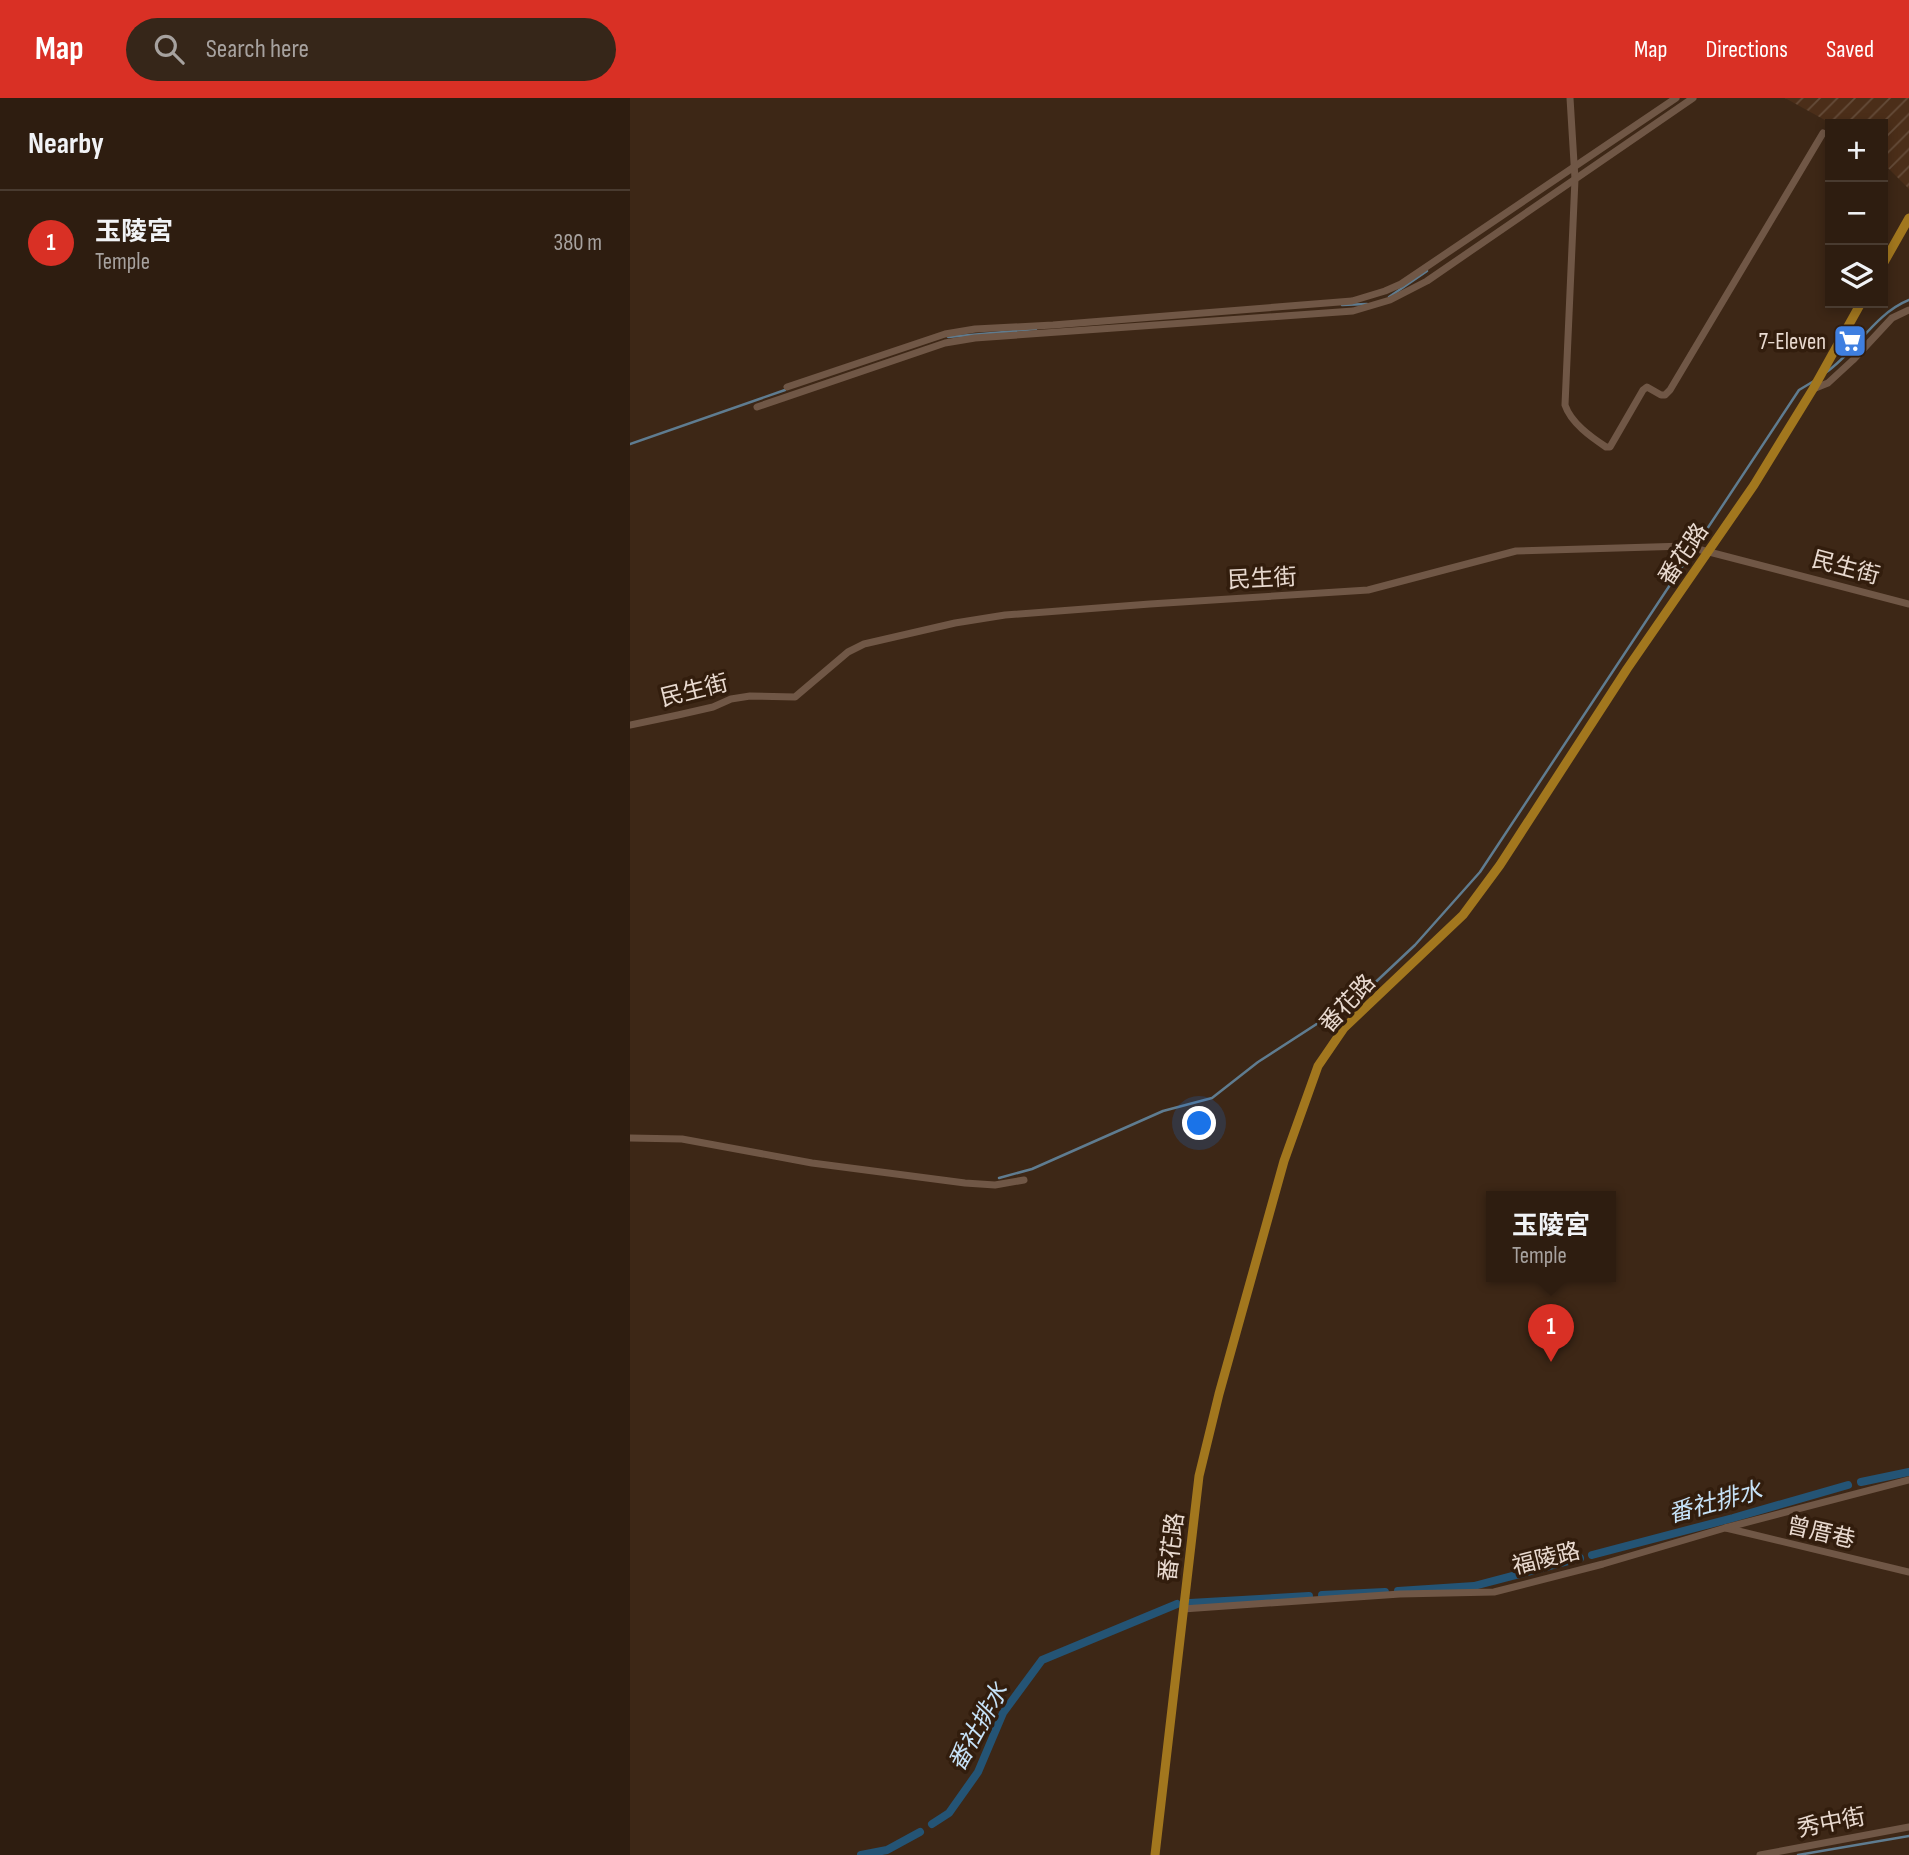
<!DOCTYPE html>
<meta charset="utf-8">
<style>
:root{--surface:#2e1d10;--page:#362619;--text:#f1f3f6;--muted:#a7a29f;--line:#493b30;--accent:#d93025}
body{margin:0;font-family:"Sofia Sans Condensed","Noto Sans TC",sans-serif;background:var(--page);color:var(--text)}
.controls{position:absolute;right:21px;top:21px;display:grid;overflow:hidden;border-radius:0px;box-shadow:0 4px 10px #0003}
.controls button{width:63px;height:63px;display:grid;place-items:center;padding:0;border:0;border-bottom:2px solid var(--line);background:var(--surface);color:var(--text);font:35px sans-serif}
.you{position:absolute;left:570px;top:1026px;width:24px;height:24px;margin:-18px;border:5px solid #fff;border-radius:50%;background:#1a73e8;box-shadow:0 0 0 10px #1a73e833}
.badge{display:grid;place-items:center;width:46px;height:46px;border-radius:50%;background:var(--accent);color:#fff;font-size:23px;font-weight:700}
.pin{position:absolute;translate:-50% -58px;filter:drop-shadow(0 2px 4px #0008)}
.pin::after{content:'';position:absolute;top:37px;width:24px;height:21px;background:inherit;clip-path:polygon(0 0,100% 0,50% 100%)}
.popup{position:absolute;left:856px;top:1093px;width:130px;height:91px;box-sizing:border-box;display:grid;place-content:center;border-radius:0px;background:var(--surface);filter:drop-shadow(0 2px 5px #0005);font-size:23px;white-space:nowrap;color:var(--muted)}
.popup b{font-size:26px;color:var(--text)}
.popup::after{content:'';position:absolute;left:50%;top:100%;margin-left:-14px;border:14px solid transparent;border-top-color:var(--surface)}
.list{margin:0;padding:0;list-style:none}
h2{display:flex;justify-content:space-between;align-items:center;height:91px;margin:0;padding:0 28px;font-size:30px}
h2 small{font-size:23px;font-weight:400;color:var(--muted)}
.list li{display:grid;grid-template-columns:46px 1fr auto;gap:21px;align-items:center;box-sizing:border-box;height:105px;padding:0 28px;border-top:2px solid var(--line)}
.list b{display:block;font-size:26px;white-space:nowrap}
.list p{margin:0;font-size:23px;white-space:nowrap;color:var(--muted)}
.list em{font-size:23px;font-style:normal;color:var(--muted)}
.icon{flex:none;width:38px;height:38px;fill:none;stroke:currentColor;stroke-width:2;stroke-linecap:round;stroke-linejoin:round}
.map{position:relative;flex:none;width:1279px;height:1757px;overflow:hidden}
header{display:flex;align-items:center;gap:42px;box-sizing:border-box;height:98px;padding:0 35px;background:var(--accent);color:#fff}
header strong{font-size:33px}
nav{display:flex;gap:38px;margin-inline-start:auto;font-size:24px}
.search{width:490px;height:63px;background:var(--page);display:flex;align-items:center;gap:18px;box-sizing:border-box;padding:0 24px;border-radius:38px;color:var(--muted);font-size:26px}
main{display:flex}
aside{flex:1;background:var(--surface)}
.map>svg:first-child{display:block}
.industrial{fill:url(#industrial-furrows)}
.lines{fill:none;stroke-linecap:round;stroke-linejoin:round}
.stream{stroke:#5f7c90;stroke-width:2.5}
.canal{stroke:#245475;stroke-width:8}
.minor{stroke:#705746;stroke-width:7}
.major{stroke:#a2771e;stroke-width:9}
.labels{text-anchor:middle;stroke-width:7;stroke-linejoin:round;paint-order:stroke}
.poi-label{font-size:23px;fill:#e9dad0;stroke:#321d0d;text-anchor:end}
.street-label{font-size:23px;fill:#e9dad0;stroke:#321d0d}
.water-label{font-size:24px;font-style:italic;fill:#c6e2f8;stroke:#321d0d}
</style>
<header>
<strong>Map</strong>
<div class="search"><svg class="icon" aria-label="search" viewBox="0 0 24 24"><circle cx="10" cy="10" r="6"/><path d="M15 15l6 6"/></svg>Search here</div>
<nav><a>Map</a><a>Directions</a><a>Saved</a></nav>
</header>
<main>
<aside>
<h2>Nearby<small></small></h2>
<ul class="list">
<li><span class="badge">1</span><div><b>玉陵宮</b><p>Temple</p></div><em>380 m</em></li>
</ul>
</aside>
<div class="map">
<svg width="1279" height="1757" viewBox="0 0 1279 1757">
<defs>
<pattern id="industrial-furrows" width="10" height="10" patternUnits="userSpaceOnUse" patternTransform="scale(1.75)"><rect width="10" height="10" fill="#4b2e19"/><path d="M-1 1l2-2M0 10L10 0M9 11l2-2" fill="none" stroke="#654c39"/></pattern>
</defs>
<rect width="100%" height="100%" fill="#3d2716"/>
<polygon class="industrial" points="1155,0 1279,0 1279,91 1253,65 1253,26 1202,26"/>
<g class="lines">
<g class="stream">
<polyline points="759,199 797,173"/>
<polyline points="712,207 737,206"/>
<polyline points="318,239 406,231"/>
<path d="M1195 275C1226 254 1244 216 1279 202"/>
<polyline points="0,346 155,292"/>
<polyline points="369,1080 402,1071 533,1013 582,1000 628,964 733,896 785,847 850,774 1169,292 1184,283"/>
<polyline points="1168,1757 1279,1738"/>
</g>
<g class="canal">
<polyline points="1231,1384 1279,1374"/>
<polyline points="962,1457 1103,1420 1218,1387"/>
<polyline points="768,1493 844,1488 950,1460"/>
<polyline points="692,1497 755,1494"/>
<polyline points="560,1505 679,1498"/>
<polyline points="302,1726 319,1715 348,1674 373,1615 412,1562 547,1506"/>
<polyline points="231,1757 257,1752 290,1734"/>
</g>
<g class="minor">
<path d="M940 0 945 81 935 307C941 325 961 339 976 349H980L1013 292 1017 289 1031 297H1035L1040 292 1193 35"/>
<polyline points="157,289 315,236 345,231 423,227 722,203 755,193 771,186 1046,0"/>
<polyline points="1183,291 1198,285 1223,262 1262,220 1279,212"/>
<polyline points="127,309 315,245 345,240 723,213 760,202 797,183 1063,0"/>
<polyline points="0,627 48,617 83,609 101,601 120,598 165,599 218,554 234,546 325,525 375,517 520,506 738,492 886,453 1056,448 1279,506"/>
<polyline points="0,1040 52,1041 182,1065 335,1085 365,1087 394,1082"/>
<polyline points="1096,1430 1279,1474"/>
<polyline points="553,1511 770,1496 864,1494 973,1466 1095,1430 1279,1382"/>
<polyline points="1130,1757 1279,1729"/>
</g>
<g class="major">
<polyline points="1253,166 1279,120"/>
<polyline points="525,1757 569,1378 589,1296 654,1063 688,968 714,930 833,817 870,767 997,571 1124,387 1183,291 1231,205"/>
</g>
</g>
<defs>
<symbol id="supermarket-square" viewBox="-11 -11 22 22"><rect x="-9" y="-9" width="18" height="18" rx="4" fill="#3f7fe0" stroke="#321d0d"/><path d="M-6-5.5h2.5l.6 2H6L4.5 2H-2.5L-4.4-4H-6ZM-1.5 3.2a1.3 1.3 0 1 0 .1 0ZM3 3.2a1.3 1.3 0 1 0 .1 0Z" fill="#fff"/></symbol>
</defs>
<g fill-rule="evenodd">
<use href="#supermarket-square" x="1201" y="224" width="38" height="38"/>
</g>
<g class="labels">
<g class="poi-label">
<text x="1196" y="251">7-Eleven</text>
</g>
<g class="street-label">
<text transform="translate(1053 456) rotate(-56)" y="8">番花路</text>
<text transform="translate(1216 469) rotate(15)" y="8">民生街</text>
<text transform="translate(632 480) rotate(-3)" y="8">民生街</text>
<text transform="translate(64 592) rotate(-14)" y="8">民生街</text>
<text transform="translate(717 905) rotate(-47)" y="8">番花路</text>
<text transform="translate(1191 1434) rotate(13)" y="8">曾厝巷</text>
<text transform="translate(541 1449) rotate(-83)" y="8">番花路</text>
<text transform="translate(916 1460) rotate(-14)" y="8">福陵路</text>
<text transform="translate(1201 1724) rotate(-11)" y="8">秀中街</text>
</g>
<g class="water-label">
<text transform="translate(1085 1404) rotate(-15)" y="8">番社排水</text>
<text transform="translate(348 1629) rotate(-61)" y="8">番社排水</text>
</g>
</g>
</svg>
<div class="controls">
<button>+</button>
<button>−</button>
<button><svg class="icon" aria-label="layers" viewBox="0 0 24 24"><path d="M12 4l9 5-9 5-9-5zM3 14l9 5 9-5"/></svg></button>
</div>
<div class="you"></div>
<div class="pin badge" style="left:921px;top:1264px">1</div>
<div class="popup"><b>玉陵宮</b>Temple</div>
</div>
</main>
